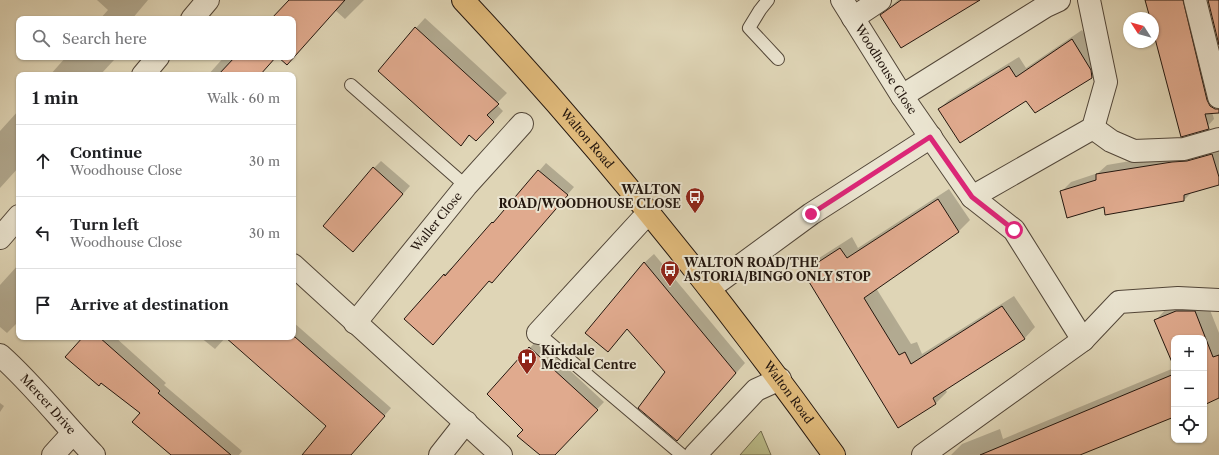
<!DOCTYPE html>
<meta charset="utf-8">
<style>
:root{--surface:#fff;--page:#f2f2f2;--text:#202124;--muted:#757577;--line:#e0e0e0}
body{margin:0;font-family:"Libre Caslon Text",serif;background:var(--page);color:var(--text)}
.controls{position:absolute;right:12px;bottom:12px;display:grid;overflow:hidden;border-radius:8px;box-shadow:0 1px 3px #0004}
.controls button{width:36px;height:36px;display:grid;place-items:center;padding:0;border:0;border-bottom:1px solid var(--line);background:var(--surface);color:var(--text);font:20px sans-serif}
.compass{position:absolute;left:1123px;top:12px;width:36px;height:36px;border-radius:50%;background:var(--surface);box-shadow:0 1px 3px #0004;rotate:306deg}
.stop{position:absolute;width:12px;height:12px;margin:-9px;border:3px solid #db2777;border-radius:50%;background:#fff}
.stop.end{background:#db2777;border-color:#fff;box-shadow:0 1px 4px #0008}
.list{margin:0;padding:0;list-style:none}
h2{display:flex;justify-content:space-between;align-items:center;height:52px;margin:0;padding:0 16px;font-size:17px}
h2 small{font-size:13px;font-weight:400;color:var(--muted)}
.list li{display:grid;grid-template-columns:26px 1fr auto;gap:12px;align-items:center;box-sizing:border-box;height:72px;padding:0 16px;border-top:1px solid var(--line)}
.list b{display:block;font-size:15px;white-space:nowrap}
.list p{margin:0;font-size:13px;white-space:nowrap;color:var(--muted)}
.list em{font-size:13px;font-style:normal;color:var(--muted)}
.icon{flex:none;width:22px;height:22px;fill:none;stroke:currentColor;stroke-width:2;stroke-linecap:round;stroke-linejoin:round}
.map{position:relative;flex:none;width:1219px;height:455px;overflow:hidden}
.search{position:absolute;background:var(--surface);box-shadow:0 1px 3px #0004;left:16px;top:16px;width:280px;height:44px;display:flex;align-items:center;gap:10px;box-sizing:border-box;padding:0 14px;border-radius:8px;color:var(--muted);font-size:15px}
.panel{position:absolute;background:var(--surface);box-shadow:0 1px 3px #0004;left:16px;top:72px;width:280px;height:268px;border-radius:8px}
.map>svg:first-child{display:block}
.green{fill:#babb88;stroke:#6e684b}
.shadow{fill:#0003}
.building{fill:#e0aa8e;stroke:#23160e}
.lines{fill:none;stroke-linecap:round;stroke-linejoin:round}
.lane-casing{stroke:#524638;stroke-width:14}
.street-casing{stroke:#524638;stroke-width:24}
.highway-casing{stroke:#23160e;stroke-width:24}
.lane{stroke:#eae4d0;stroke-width:12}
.street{stroke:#eae4d0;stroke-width:22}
.highway{stroke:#e0ba7b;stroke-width:22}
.route{stroke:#db2777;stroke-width:5}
.labels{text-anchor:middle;stroke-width:4;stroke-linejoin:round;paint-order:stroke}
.street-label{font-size:12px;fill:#23160e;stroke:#eae4d0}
.poi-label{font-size:12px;font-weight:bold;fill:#23160e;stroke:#eae4d0;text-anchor:start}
</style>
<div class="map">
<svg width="1219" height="455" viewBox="0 0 1219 455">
<rect width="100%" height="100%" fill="#dfd5b6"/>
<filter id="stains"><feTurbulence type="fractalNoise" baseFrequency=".005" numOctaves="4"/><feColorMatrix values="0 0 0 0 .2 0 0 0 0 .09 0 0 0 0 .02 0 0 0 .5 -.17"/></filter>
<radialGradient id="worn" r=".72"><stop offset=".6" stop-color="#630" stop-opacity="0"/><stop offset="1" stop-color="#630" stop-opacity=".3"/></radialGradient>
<polygon class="green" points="761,431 771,455 740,455"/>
<g class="shadow">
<polygon points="97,0 148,0 132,19 100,19 108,10"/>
<polygon points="290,0 364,0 345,19 335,10 294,56 287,63 280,57 293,57 293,19 272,19"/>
<polygon points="898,0 976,0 881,15"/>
<polygon points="1146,0 1194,0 1201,28 1191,37 1214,119 1205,129 1153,27 1153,18 1151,18"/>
<polygon points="425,18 507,93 496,104 503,111 486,130 470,135 461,145 416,28"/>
<polygon points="1082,30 1100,60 1102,67 1092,77 1027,100 939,109 949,100 1019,57 1026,68"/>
<polygon points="66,57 110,57 114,60 100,75 50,75"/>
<polygon points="224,57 276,57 259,75 208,75"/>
<polygon points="19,110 19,167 0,188 0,131"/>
<polygon points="1219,146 1219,184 1193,191 1184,200 1104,206 1061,192 1071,182 1098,173 1107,165"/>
<polygon points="381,161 410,186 360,243 374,168"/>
<polygon points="546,163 574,187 499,275 489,280 440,336 444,275 451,268 452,269 492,223 500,216"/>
<polygon points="949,189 970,220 959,231 876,288 911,344 917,342 922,354 1014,296 1035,327 1024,339 945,389 947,392 935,404 805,272 816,260 852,237 858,248"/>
<polygon points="654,254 745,363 677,440 666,372 628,328 608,351 644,263"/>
<polygon points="19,264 19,321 7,333 0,327 0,285"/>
<polygon points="1206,300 1219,333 1219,397 1204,403 1204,338 1174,338 1174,364 1155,321 1166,309"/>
<polygon points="293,322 391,408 351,455 302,455 328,426 226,337 293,337"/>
<polygon points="84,337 115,337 166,383 164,385 242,451 239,455 172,455"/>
<polygon points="200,337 226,337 215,349"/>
<polygon points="537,340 604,402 561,447 547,455 541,455 524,429 489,394"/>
<polygon points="1174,368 1174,416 1077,455 951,455 962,444 1000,429 1003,439"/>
<polygon points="0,403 4,406 0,412"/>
</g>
<g class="building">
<polygon points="289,0 345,0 287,65 278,57 293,57 293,19 271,19"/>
<polygon points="901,0 980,0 901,48 880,15"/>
<polygon points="1145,0 1183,0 1207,100 1210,106 1215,109 1219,109 1219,113 1205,114 1209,129 1181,137 1153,31 1153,18 1150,18"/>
<polygon points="1208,0 1219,0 1219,45"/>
<polygon points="415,27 499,104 487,115 494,122 476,141 469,135 461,146 378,71"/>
<polygon points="1072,39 1091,70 1092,78 1035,113 1026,101 960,143 938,109 1009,66 1016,77"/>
<polygon points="235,57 276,57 260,75 218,75"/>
<polygon points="1212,154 1219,177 1219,185 1184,195 1184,201 1105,215 1104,207 1067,218 1060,191 1096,180 1096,174 1172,162 1187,161"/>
<polygon points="373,167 403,194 353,252 323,226"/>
<polygon points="538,170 568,195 492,283 489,281 433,345 404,319 444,274 445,276 492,222 493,223"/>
<polygon points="938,199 959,232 864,298 899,355 905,352 911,364 1002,306 1025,339 933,398 936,404 898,428 803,272 840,248 847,258"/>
<polygon points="644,262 736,373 677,441 638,408 665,372 627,329 608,352 585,333"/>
<polygon points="1176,311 1195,311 1213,357 1219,355 1219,398 1204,405 1204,338 1174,338 1174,367 1154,320"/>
<polygon points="83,337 99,337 160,391 158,393 231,455 171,455 132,422 140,413 101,383 99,386 65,357"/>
<polygon points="225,337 295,337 385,416 351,455 302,455 326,426"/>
<polygon points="529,347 598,410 555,455 540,455 517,436 523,430 487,394"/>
<polygon points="1174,374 1174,417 1080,455 980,455"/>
</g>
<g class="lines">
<defs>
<g id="lane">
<polyline points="768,0 760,10 749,28 778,59"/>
<polyline points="351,85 466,186"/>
<polyline points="538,333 682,455"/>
</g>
<g id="street">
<path id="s1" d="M842 0 902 96 972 197 1014 230 1083 340"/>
<polyline points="1195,0 1219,97"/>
<polyline points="853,18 880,0"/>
<polyline points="192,19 208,0"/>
<polyline points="143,75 158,57"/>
<polyline points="902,96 1046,6 1059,0"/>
<polyline points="1093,128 1111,141 1134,151 1184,149 1219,139"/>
<polyline points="972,197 1093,128 1106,82 1089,0"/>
<polyline points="0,238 19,216"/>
<polyline points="293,265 501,455"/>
<polyline points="710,288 811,214 931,137"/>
<path id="s2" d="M355 323 466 186 522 124"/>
<polyline points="538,333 649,212"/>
<path id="s3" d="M0 355C34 385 62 422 94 455"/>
<polyline points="53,455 73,433"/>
<polyline points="440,455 466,422"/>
<polyline points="695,455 756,390 780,379"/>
<polyline points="923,455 1083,340 1119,302 1178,298 1219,300"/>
</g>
<g id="highway">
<path id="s4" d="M463 0C597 143 720 296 834 455"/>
</g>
</defs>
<use href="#lane" class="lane-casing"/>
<use href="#street" class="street-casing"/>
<use href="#highway" class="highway-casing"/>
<use href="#lane" class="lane"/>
<use href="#street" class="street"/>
<use href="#highway" class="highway"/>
</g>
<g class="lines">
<polyline class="route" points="811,214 930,137 972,197 1014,230"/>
</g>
<defs>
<symbol id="bus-pin" viewBox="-11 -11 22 30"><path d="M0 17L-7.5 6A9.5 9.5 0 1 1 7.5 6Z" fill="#8f2418" stroke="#eae4d0"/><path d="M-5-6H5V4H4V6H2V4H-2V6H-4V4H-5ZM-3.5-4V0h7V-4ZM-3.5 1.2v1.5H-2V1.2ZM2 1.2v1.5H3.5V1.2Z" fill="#fff"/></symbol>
<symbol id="hospital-pin" viewBox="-11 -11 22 30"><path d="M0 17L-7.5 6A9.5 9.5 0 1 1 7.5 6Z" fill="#8f2418" stroke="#eae4d0"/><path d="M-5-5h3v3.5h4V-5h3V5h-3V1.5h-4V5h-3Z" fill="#fff"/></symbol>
</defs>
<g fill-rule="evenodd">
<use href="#bus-pin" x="684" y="186" width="22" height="30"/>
<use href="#bus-pin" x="659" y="259" width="22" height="30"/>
<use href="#hospital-pin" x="516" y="347" width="22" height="30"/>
</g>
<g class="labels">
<g class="street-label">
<text dy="4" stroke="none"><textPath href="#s1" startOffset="82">Woodhouse Close</textPath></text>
<text dy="4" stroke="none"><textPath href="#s4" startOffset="186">Walton Road</textPath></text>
<text dy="4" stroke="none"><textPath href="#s2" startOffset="130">Waller Close</textPath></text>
<text dy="4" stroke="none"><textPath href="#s4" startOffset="510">Walton Road</textPath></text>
<text dy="4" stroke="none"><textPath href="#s3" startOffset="69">Mercer Drive</textPath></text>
</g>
<g class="poi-label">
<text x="681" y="194" text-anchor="end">WALTON<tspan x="681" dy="14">ROAD/WOODHOUSE CLOSE</tspan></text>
<text x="684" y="267">WALTON ROAD/THE<tspan x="684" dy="14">ASTORIA/BINGO ONLY STOP</tspan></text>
<text x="541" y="355">Kirkdale<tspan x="541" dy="14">Medical Centre</tspan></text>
</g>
</g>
<rect width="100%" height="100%" filter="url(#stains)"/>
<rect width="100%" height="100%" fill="url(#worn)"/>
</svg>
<div class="controls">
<button>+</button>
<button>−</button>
<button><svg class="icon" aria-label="locate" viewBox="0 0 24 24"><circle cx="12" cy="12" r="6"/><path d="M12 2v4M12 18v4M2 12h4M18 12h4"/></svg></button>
</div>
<svg class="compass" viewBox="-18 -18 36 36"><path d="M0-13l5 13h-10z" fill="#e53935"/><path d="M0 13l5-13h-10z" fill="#757577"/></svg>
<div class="stop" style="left:1014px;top:230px"></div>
<div class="stop end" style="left:811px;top:214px"></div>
<div class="search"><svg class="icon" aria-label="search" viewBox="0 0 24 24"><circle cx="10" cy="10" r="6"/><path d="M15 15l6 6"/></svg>Search here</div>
<section class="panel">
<h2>1 min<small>Walk · 60 m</small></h2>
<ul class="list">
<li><svg class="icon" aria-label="ahead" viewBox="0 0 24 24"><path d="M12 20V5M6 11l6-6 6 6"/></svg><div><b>Continue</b><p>Woodhouse Close</p></div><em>30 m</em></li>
<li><svg class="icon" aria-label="left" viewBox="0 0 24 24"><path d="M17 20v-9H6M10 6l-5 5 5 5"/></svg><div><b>Turn left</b><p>Woodhouse Close</p></div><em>30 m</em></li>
<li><svg class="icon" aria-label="arrive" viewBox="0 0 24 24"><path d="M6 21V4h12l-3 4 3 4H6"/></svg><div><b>Arrive at destination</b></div></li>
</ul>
</section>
</div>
